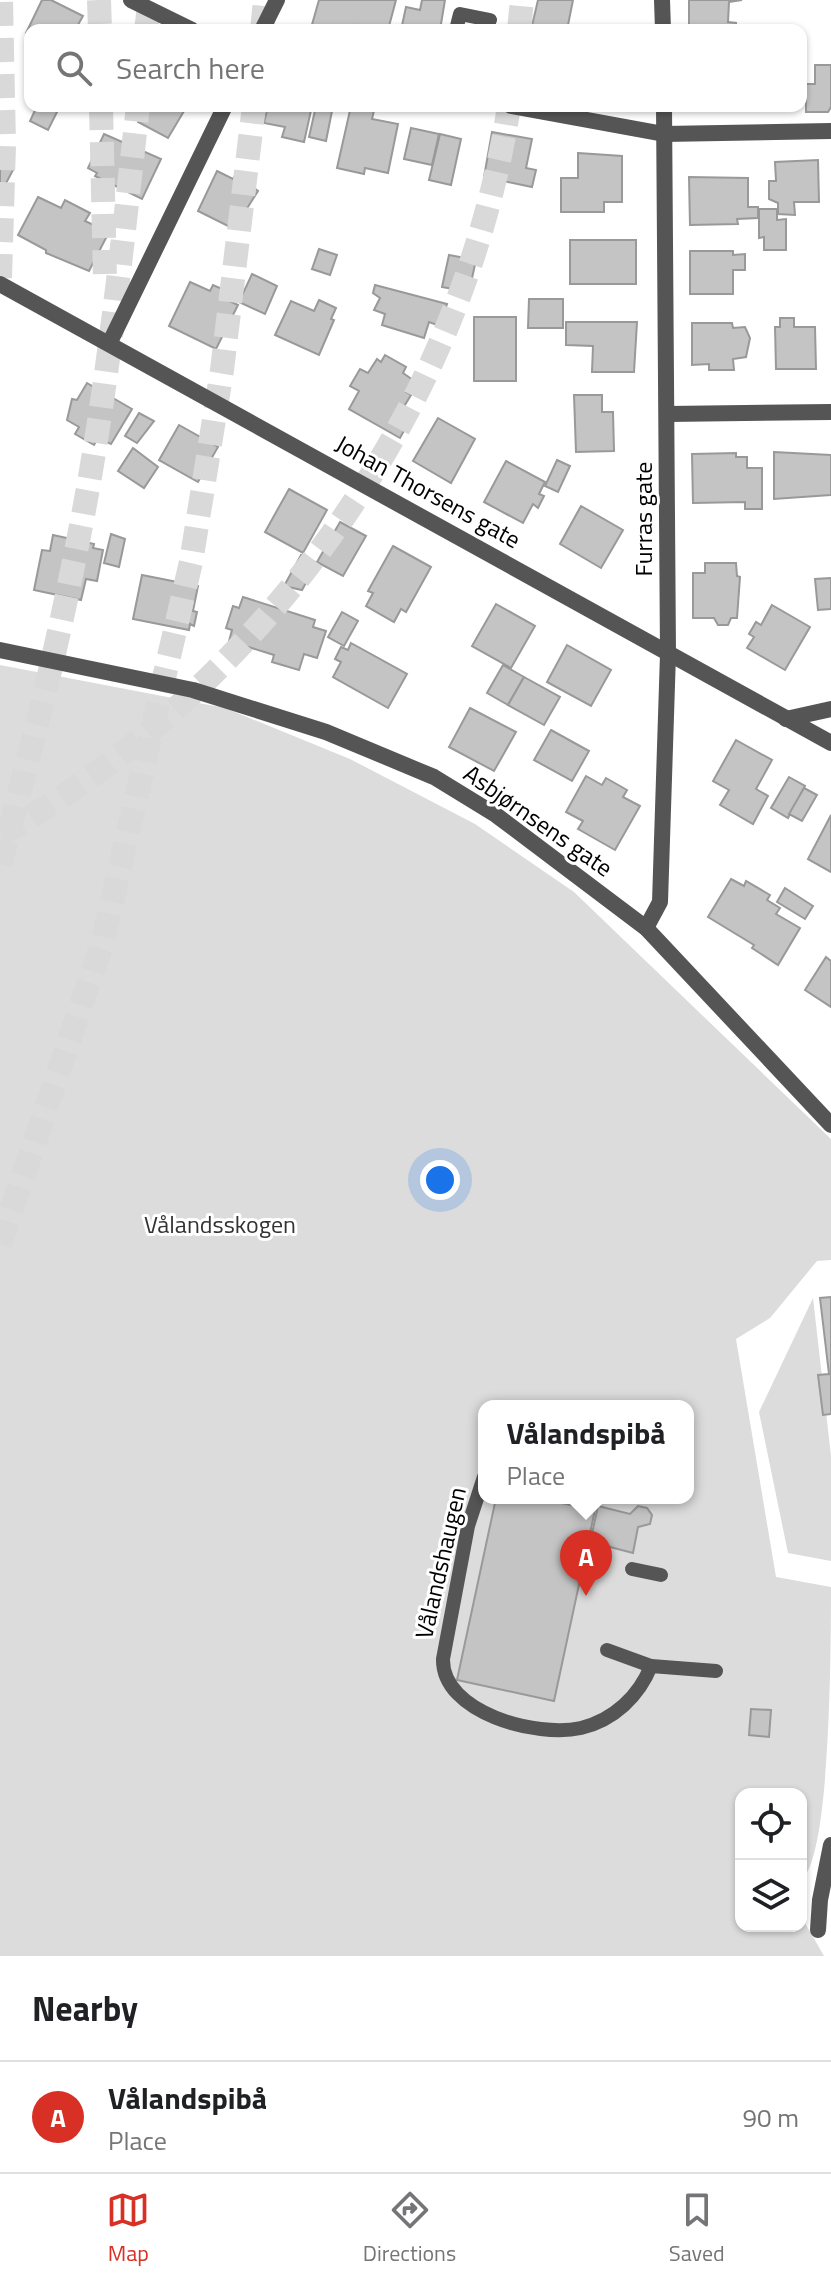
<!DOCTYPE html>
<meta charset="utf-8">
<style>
:root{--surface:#fff;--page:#f6f6f6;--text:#202124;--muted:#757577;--line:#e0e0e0;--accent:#d93025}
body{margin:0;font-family:"Titillium Web",sans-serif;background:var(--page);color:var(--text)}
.controls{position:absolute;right:24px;bottom:24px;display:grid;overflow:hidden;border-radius:16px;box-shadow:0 2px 6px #0004}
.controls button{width:72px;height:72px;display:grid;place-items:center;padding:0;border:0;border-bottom:2px solid var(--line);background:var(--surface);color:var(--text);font:40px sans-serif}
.you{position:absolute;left:440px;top:1180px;width:28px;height:28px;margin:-20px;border:6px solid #fff;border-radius:50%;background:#1a73e8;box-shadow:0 0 0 12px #1a73e833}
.badge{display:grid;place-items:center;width:52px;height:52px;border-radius:50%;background:var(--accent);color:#fff;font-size:26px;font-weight:700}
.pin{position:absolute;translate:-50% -66px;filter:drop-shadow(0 2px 4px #0008)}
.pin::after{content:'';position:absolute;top:42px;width:28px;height:24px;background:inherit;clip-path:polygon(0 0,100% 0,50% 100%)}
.popup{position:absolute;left:478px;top:1400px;width:216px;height:104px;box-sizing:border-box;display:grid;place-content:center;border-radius:16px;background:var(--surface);filter:drop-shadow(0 2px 6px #0005);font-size:26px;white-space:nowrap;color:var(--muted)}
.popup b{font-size:30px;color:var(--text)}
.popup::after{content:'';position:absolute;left:50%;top:100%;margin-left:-16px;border:16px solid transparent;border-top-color:var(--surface)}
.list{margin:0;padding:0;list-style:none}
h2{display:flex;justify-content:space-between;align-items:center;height:104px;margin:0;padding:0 32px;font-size:34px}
h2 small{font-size:26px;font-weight:400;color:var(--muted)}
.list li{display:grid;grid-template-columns:52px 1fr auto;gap:24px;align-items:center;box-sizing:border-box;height:112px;padding:0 32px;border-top:2px solid var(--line)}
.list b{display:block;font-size:30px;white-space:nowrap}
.list p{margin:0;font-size:26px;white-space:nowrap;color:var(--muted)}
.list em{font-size:26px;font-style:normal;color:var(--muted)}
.icon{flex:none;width:44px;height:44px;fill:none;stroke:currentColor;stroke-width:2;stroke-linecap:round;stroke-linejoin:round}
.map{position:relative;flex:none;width:831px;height:1956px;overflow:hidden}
.search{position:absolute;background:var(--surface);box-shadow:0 2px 6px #0004;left:24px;right:24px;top:24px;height:88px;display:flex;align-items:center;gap:20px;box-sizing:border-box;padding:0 28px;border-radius:16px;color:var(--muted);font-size:30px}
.sheet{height:216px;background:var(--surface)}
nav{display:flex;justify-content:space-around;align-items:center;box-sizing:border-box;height:112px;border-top:2px solid var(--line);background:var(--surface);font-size:22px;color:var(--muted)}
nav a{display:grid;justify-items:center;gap:4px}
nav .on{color:var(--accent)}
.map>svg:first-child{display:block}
.green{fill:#dcdcdc;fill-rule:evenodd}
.building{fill:#c4c4c4;stroke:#999;stroke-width:2}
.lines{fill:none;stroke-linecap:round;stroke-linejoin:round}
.highway-tunnel{stroke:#d9d9d9;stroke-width:24;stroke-dasharray:24 12;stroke-linecap:butt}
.lane{stroke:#555;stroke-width:14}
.street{stroke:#555;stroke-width:16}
.labels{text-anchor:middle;stroke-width:6;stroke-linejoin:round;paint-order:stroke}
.street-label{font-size:24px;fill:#000;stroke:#fff}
.park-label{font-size:24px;fill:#333;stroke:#fff}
</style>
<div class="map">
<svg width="831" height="1956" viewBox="0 0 831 1956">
<rect width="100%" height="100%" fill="#fff"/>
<g class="green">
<path d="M0 665 225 708 350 759 475 824 574 892 831 1139V1260L817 1261 770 1318 736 1339 776 1577 831 1587C831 1643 831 1845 804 1877L801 1895V1794H741V1926H801V1916L824 1956H0ZM484 1406H688V1498H484Z"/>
<polygon points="813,1298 831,1456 831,1561 788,1553 759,1412"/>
</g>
<g class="building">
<polygon points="42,0 51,0 83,16 75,30 30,30 30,35 26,33"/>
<polygon points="319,0 396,0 388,30 371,30 358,25 356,30 318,30 311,28"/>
<polygon points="422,0 445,0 440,30 401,30 406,7 420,10"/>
<polygon points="538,0 573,0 567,30 531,30"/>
<polygon points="689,0 742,0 729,2 728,22 736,23 736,30 689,30"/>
<polygon points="815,65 831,65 831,107 828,112 806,112 806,84 815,84"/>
<polygon points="37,106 60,106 48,130 30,121"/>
<polygon points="142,106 187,106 168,138 138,122"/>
<polygon points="268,106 312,106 304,142 282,137 285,127 264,123"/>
<polygon points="316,106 333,106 326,141 309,137"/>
<polygon points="351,106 375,106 372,119 398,124 388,173 365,168 364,174 337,168"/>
<polygon points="411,128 439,134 432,165 404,159"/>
<polygon points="492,132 532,139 526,168 536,170 532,187 503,181 500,186 490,185 484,177"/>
<polygon points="104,134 161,159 142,199 95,176 97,173 88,168"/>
<polygon points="440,134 461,139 451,185 429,180"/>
<polygon points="578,153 622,156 622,202 604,202 604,212 561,212 561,178 578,178"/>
<polygon points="818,160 819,202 794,202 795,215 778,214 778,203 769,199 769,181 776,181 775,162"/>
<polygon points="0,163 13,170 3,189 8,191 4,199 0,197"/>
<polygon points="217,171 233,179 236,174 258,191 234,229 198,211"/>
<polygon points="689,177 748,178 748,207 758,207 758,218 737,219 738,224 690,225"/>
<polygon points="38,197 61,208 65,200 90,213 85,221 109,232 89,271 46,253 46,250 18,235"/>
<polygon points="759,209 777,209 777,220 786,219 786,250 764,250 764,237 759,238"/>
<rect x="570" y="240" width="66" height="44"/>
<polygon points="319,249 337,255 330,275 312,269"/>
<polygon points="690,251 733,251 733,255 745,254 745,270 733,270 733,294 690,294"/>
<polygon points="449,255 476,260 469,292 442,287"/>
<polygon points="252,274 277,286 265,314 239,302"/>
<polygon points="190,282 210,291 213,285 229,292 225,299 238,305 216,349 169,326"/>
<polygon points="375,285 447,304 440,326 429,322 424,338 382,325 385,314 374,310 380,298 373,293"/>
<polygon points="529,299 563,299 563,328 528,328"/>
<polygon points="319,300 336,308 331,319 334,320 319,355 275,335 291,301 314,311"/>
<rect x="474" y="317" width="42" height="64"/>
<polygon points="780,318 794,318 794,327 815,327 816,369 776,369 775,327 780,327"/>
<polygon points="566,322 637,322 634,372 592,372 593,346 566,345"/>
<polygon points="692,323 732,323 733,328 745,327 750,338 746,357 733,359 734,370 709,370 709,364 692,365"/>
<polygon points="385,355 406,367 403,373 413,380 406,392 411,395 400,413 410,420 400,438 349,409 359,391 350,386 360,369 368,373 377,359 381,362"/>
<polygon points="87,383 132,409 111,444 98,438 94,445 75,434 79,427 67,420 72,399 77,400"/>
<polygon points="574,395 602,395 602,412 613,412 614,451 576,452"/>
<polygon points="139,413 154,421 137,443 125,436"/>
<polygon points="438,418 475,439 451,483 413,461"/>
<polygon points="179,425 218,447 198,482 159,460"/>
<polygon points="133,448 158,467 144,488 118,471"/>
<polygon points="774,452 831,455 831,495 774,499"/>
<polygon points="736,453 736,457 747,457 747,468 762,468 762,509 745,509 745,502 693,503 692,454"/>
<polygon points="557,460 570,466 558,492 545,486"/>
<polygon points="506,461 545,482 539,494 544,496 538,508 533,504 523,523 484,502"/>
<polygon points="289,489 327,510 303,553 265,532"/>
<polygon points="581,506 623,530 601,568 560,544"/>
<polygon points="340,522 366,536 343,576 317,562"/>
<polygon points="111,534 125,539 119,567 104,563"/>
<polygon points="53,535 94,544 93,548 103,550 97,581 86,579 81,600 34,590 42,550 50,551"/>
<polygon points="393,546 431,567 406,612 401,609 394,622 366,606 373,593 368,591"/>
<polygon points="301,555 317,563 302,590 284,586"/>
<polygon points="705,563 736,563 737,576 740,577 737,618 731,618 728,625 718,625 714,618 693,618 693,573 705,573"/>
<polygon points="142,575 198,586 193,611 197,612 194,626 190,624 189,630 133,619"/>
<polygon points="831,578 831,609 818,610 815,579"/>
<polygon points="243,597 315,620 313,627 326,631 317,658 304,654 299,670 272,662 274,655 229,641 232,630 226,628 233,606 239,608"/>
<polygon points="496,604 535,626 511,668 472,646"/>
<polygon points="772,605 810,627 785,670 747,648 754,637 749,634 756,622 761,625"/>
<polygon points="342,612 358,621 344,646 328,637"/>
<polygon points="351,643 407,674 388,708 333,677 341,662 335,659 341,647 348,650"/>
<polygon points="567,645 611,670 591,706 547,682"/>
<polygon points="503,665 524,677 508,705 487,693"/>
<polygon points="524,677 560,697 544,725 508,705"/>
<polygon points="470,708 516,732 494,771 449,747"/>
<polygon points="551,730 589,751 572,781 534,760"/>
<polygon points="736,740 772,760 756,789 768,796 753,824 720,805 729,790 713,781"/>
<polygon points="586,776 602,785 606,778 627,790 623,797 640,806 615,850 578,829 583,821 566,812"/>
<polygon points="789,777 805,786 788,818 771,808"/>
<polygon points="804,788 817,795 802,821 789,814"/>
<polygon points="831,815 831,872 808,859"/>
<polygon points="731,879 744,886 746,881 770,895 767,900 780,908 776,914 800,928 778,965 752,948 754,945 708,917"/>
<polygon points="785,888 813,906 805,919 777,902"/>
<polygon points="826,957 831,961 831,1007 805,990"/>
<polygon points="831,1297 831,1414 823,1415 818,1375 829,1374 820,1298"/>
<polygon points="496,1498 537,1498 595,1510 554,1701 457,1680"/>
<polygon points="598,1506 630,1514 638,1506 647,1508 652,1515 650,1524 638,1527 633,1553 610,1547 608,1554 594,1551 595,1544 590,1543"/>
<polygon points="751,1709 771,1710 769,1737 749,1735"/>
</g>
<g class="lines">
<g class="highway-tunnel">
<polyline points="99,0 100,30"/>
<polyline points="146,30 150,0"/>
<polyline points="262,30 265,0"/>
<polyline points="519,30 522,0"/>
<polyline points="101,106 105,279"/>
<polyline points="0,278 4,145 1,0"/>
<path d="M0 835C265 685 463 408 509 106"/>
<path d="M0 864C29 760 55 657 76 551 106 405 121 255 138 106"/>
<polyline points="0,1244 102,944 191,562 222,370 254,106"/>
</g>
<g class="lane">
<polyline points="456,30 460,14 490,20"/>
<path d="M484 1477 468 1526 443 1659C442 1713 537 1738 581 1728 614 1720 639 1696 651 1666L716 1671"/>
<polyline points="632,1569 661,1575"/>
<polyline points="607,1650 651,1666"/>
</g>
<g class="street">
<polyline points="131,0 192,30"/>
<polyline points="662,0 663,30"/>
<polyline points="262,30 277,0"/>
<polyline points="511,106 664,134 831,131"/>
<polyline points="0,284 831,743"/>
<polyline points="110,342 225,106"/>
<polyline points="668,414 831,412"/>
<polyline points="0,650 193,690 326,732 434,777 496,815 646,928 831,1125"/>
<polyline points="786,719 831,709"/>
<polyline points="646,928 660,902 668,654 664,106"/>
<polyline points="818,1930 820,1900 831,1845"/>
</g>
</g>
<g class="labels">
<g class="street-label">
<text transform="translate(428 492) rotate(29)" y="8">Johan Thorsens gate</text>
<text transform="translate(644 519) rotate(-90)" y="8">Furras gate</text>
<text transform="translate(538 821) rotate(35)" y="8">Asbjørnsens gate</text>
<text transform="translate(441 1563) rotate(-77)" y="8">Vålandshaugen</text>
</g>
<g class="park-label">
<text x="220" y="1233">Vålandsskogen</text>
</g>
</g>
</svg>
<div class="controls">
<button><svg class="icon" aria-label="locate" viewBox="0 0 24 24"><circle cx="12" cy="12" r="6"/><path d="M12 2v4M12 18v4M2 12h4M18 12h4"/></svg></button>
<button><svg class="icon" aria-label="layers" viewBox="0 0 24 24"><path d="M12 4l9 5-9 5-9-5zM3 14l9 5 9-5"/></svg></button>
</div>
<div class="you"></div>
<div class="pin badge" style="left:586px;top:1596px">A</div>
<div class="popup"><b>Vålandspibå</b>Place</div>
<div class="search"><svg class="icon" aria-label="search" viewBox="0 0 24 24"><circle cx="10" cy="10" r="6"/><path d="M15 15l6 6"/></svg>Search here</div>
</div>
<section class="sheet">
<h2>Nearby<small></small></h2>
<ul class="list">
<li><span class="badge">A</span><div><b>Vålandspibå</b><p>Place</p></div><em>90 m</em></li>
</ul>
</section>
<nav>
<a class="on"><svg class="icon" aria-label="map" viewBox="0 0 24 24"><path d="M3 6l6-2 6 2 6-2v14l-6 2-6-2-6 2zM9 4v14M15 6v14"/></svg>Map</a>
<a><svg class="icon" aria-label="directions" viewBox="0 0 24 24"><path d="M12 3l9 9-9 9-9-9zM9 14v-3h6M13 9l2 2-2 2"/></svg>Directions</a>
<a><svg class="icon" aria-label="saved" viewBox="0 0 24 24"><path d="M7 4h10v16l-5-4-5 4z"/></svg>Saved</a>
</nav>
